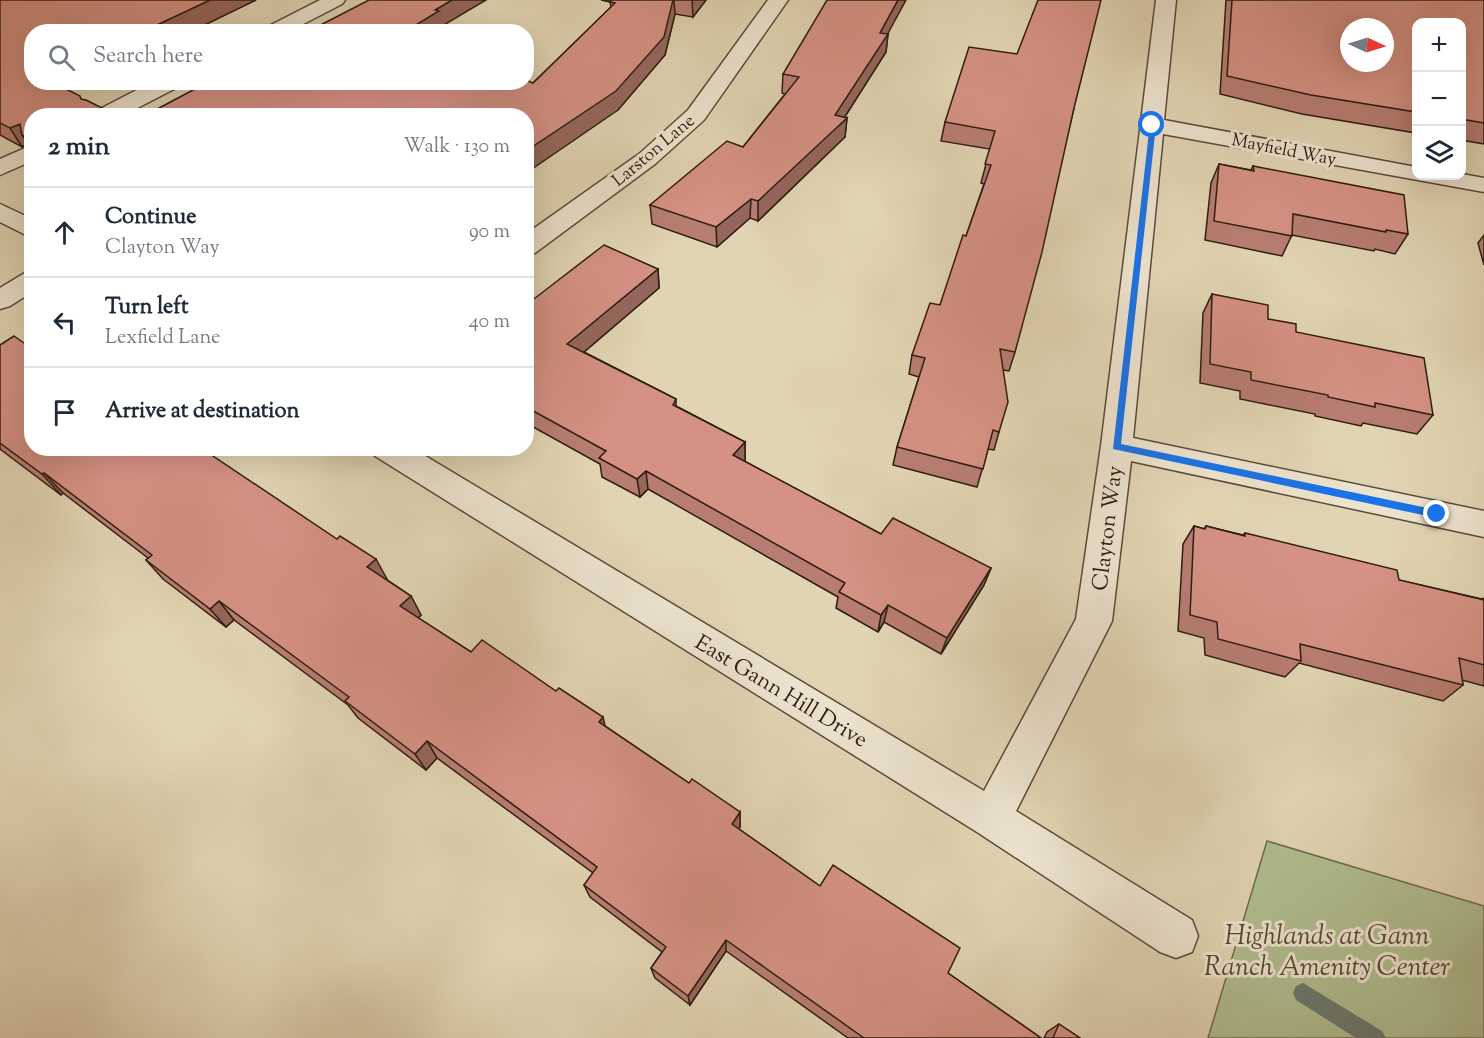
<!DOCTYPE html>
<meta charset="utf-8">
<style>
:root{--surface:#fff;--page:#f6f6f7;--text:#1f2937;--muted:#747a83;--line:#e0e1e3}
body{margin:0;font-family:"Sorts Mill Goudy",serif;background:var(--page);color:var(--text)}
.controls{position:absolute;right:18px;top:18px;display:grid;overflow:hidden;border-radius:12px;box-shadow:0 6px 24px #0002}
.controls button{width:54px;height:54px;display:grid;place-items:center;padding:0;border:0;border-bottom:2px solid var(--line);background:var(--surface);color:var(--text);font:30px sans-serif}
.compass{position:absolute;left:1340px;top:18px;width:54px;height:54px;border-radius:50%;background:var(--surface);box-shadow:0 6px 24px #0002;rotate:94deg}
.stop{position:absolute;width:18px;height:18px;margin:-14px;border:4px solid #1a73e8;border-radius:50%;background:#fff}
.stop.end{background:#1a73e8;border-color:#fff;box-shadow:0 2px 6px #0008}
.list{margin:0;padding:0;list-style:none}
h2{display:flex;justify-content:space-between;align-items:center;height:78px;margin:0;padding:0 24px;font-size:26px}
h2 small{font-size:20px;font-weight:400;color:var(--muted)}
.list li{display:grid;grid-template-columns:39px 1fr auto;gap:18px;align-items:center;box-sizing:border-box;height:90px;padding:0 24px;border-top:2px solid var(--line)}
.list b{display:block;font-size:22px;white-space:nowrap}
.list p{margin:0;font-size:20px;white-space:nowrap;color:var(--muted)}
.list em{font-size:20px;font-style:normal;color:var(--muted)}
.icon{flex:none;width:33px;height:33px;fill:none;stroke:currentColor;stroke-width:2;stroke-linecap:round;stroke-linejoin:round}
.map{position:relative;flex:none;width:1484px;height:1038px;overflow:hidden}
.search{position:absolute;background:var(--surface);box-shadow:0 6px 24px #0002;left:24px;top:24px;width:510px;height:66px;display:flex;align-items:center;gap:15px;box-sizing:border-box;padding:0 21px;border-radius:24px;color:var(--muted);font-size:22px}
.panel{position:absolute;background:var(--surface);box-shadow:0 6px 24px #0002;left:24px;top:108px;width:510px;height:348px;border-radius:24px}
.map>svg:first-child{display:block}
.green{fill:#b0bd8f;stroke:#706c50;stroke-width:1.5}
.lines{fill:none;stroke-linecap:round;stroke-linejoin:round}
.stream{fill:#6c7a70;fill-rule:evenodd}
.minor-casing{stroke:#5c4a3a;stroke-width:3}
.minor{fill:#ece3ce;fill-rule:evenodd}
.wall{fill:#b77d72;stroke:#2f1c11;stroke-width:1.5}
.shaded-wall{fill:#95665c;stroke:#2f1c11;stroke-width:1.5}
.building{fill:#d59184;stroke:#2f1c11;stroke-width:1.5;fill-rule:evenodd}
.route{fill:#1a73e8}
.labels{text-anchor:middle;stroke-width:6;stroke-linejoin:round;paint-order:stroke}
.far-street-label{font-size:18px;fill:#2f1c11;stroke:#ece3ce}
.street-label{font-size:22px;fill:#2f1c11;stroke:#ece3ce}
.near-park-label{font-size:27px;font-style:italic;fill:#564c37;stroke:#ece3ce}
</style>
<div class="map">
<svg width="1484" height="1038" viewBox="0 0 1484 1038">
<rect width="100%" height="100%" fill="#e1d4b3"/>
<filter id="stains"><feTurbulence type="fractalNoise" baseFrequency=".00333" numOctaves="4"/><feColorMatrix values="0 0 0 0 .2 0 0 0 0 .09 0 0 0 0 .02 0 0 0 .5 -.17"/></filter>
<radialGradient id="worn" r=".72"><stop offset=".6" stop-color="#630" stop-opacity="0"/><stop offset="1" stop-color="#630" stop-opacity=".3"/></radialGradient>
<polygon class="green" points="1267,841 1484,906 1484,1038 1208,1038"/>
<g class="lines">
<polygon class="stream" points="1303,983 1382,1031 1386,1038 1356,1038 1296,1000 1293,993 1296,986"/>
<defs>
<g id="minor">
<polygon points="320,0 345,0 342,4 288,32 262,32 265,28"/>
<polygon points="768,0 788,0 704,120 655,164 535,253 526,255 526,234 639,154 688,110"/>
<polygon points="1156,0 1176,0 1164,120 1416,167 1416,176 1462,174 1484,178 1484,192 1163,134 1133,438 1484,511 1484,537 1131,461 1112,621 1016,811 1192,920 1198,936 1192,952 1176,958 1160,952 977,832 375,456 371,448 412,448 984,791 1076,619 1101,446"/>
<polygon points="152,82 180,82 178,87 122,116 93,116 96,111"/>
<polygon points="32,145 32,161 0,175 0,159"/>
<polygon points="0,204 32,219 32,238 0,222"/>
<polygon points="32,271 32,292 10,306 0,309 0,288 23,274"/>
</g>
</defs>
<use href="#minor" class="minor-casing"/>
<use href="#minor" class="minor"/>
</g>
<g class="wall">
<polygon points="0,0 256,0 190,32 32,32 32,82 61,82 64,88 32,116 32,149 28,144 22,147 0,135"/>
<polygon points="601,0 706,0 693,17 675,14 665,55 618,110 533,83 611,7 610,2"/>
<polygon points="1226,0 1484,0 1484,144 1461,140 1461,22 1416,22 1416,133 1302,114 1220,94"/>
<polygon points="888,34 886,52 844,118 847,118 845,137 758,221 750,218 717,247 652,224 650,205 743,147 785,94 782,93 783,74"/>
<polygon points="1074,108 1015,352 1009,371 1003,370 999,432 994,450 988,449 977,487 893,465 897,447 919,377 909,374 912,355 940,305 966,236 984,184 981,183 990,149 941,141 945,122"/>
<polygon points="1219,164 1251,170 1253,166 1408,234 1395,254 1375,249 1374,251 1292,235 1282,256 1205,240 1211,183"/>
<polygon points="1484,235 1484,265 1478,243"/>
<polygon points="658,269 659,288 584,352 676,399 676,406 745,442 745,460 744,461 881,534 991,568 984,585 941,654 884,622 878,632 836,608 838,597 648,489 640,497 602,477 600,464 526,423 526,305"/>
<polygon points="1212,294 1296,332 1433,415 1417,434 1363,423 1361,426 1315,416 1315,414 1240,399 1240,391 1200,383 1203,313"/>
<polygon points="24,343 32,448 387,579 386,579 411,596 421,615 418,618 471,652 605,726 689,783 740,812 740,827 739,829 820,886 948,973 1041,1038 848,1038 726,951 690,1005 655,978 651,968 662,952 590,897 584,885 593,873 437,758 426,770 358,718 348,705 234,620 226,627 163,579 146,560 148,558 63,493 61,495 0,449 0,345"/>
<polygon points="1194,526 1204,529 1206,526 1243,535 1245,533 1399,580 1482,599 1484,598 1484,686 1462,680 1463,685 1443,701 1299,663 1285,677 1205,655 1204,638 1178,631 1183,544"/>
<polygon points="1059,1024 1080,1038 1044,1038 1047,1032"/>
</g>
<g class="shaded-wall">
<polygon points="210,0 256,0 190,32 142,32"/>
<polygon points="452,0 486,0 442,26 443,29 440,32 406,32 435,10"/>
<polygon points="673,0 674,0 675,14 665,55 618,110 526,173 526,151"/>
<polygon points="692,0 706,0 693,17"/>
<polygon points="898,0 906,0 886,37 888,34 886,52 839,126 847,118 845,137 758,221 758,201 835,115"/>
<polygon points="126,25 129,32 113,32"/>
<polygon points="49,82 61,82 69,96"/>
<polygon points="20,124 22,135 28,144 22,147 10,128"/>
<polygon points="751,199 750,218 717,247 716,227"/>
<polygon points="658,269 659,288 571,363 567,344"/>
<polygon points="745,442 745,460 733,474 733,455"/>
<polygon points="646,471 648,489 640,497 637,479"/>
<polygon points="44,473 63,493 61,495 42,474"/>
<polygon points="376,559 387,579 378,586 367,567"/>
<polygon points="991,568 984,585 941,654 947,638"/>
<polygon points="411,596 421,615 411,625 400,606"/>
<polygon points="219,601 234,620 226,627 210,609"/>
<polygon points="888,605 884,622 878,632 881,615"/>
<polygon points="603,717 607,734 599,722"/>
<polygon points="427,741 437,758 426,770 415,754"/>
<polygon points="740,812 740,827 733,838 732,824"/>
<polygon points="726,940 726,951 690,1005 688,996"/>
</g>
<g class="building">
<polygon points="0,0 210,0 142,32 140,32 126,25 113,32 32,32 32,82 52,82 80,96 81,99 86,100 118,116 32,116 32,140 22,135 20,124 10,128 0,123"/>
<polygon points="369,0 452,0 435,10 439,11 406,31 407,32 307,32"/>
<polygon points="612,0 673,0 664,37 616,91 526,151 526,116 144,116 208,82 526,82 526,80 533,83 615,3 610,2"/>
<polygon points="827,0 898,0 880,33 888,34 835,115 847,118 758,201 751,199 716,227 650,205 727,141 743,147 799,77 783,74"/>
<polygon points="1038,0 1101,0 1074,108 1042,252 1015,352 1000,349 1008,402 999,432 993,430 983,469 897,447 925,358 912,355 930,303 940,305 963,235 966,236 991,165 985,164 995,131 945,122 969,47 1017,54"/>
<path d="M1232 0H1484V123L1461 119V22H1416V112L1311 95 1227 76ZM1349 27H1385V63H1349Z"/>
<polygon points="1219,164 1254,171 1253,166 1404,195 1408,234 1386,230 1386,232 1293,214 1292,236 1214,221"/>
<polygon points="604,245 658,269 567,344 676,399 673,405 745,442 733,455 881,534 893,518 991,568 947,638 888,605 881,615 839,592 845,583 646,471 637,479 599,458 606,451 526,407 526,305"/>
<polygon points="1212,294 1268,305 1268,319 1296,324 1296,332 1424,358 1433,415 1375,403 1375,407 1328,397 1328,395 1251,380 1251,372 1210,364"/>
<polygon points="14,336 24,343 32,339 32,448 201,448 337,539 340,536 376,559 367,567 411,596 400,606 471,652 482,640 556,691 559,688 603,717 599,722 689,783 692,779 740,812 732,824 820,886 833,865 960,948 948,973 1041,1038 864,1038 726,940 688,996 651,968 666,947 584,885 597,867 427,741 415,754 345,701 349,697 219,601 210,609 146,560 152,555 44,473 42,474 0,443 0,345"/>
<polygon points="1194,526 1205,529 1206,526 1245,536 1245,533 1397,570 1399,580 1484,600 1484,665 1459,658 1463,685 1300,644 1301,661 1218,639 1217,622 1190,615"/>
<polygon points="1059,1024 1080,1038 1053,1038"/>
</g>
<polygon class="route" points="1150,123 1156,125 1121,444 1437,510 1441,511 1441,517 1437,518 1113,449"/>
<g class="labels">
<g class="far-street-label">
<text transform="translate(1284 149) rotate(11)" y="6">Mayfield Way</text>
<text transform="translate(653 150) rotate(-40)" y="6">Larston Lane</text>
</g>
<g class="street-label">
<text transform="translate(1106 528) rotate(-83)" y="8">Clayton Way</text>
<text transform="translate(782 690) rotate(31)" y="8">East Gann Hill Drive</text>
</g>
<g class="near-park-label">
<text x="1327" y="944">Highlands at Gann<tspan x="1327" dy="31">Ranch Amenity Center</tspan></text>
</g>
</g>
<rect width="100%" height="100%" filter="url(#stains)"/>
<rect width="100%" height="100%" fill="url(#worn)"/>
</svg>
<div class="controls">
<button>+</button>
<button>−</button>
<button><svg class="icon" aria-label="layers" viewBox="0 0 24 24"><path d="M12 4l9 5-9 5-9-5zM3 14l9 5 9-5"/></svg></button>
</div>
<svg class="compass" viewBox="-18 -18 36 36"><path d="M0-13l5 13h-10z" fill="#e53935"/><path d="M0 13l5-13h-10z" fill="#747a83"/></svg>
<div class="stop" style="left:1152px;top:125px"></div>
<div class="stop end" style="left:1437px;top:514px"></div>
<div class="search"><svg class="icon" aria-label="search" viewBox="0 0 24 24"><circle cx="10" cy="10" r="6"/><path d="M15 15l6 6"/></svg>Search here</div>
<section class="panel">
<h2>2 min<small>Walk · 130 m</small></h2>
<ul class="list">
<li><svg class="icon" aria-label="ahead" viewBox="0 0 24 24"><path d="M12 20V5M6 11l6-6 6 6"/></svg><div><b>Continue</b><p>Clayton Way</p></div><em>90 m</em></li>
<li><svg class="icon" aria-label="left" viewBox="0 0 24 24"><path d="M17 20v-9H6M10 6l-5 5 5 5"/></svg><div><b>Turn left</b><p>Lexfield Lane</p></div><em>40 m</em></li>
<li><svg class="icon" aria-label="arrive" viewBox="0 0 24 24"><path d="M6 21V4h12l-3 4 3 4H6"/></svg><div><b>Arrive at destination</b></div></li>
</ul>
</section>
</div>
